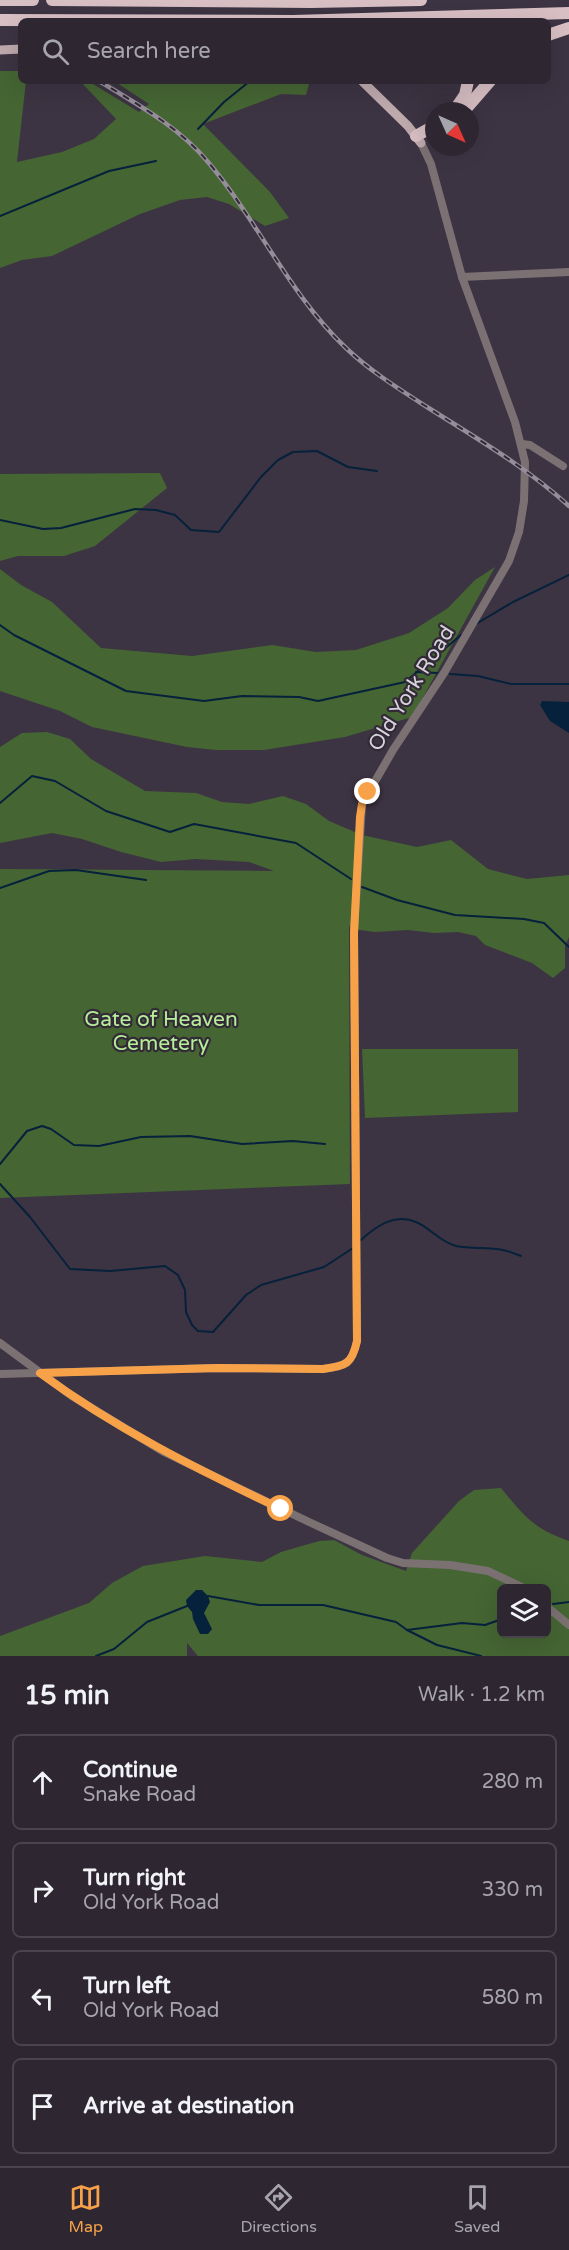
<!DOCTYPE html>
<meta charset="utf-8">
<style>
:root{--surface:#2e2732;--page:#3a333e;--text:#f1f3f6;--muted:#a7a5ac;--line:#49444d;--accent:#f7a248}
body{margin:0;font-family:"Varela Round",sans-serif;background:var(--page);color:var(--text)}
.controls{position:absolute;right:18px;bottom:18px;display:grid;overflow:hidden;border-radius:9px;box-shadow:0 6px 24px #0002}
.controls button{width:54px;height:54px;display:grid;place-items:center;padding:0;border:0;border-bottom:2px solid var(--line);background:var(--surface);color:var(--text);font:30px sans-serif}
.compass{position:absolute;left:425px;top:102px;width:54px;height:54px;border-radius:50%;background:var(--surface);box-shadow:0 6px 24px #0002;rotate:135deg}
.stop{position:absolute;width:18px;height:18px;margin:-14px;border:4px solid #f7a248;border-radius:50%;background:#fff}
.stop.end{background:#f7a248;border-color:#fff;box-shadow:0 2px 6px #0008}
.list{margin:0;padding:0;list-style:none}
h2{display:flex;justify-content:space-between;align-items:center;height:78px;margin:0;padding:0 24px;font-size:26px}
h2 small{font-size:20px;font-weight:400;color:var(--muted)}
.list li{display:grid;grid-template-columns:39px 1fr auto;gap:18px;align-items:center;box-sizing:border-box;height:96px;margin:0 12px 12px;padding:0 12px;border:2px solid var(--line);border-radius:9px}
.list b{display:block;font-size:22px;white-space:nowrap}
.list p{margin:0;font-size:20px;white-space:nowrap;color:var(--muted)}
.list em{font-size:20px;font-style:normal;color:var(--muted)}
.icon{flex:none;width:33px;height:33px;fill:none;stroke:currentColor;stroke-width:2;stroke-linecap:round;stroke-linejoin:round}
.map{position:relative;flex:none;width:569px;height:1656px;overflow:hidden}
.search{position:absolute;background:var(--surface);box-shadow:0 6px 24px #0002;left:18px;right:18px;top:18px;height:66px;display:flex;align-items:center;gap:15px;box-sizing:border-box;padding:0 21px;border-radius:9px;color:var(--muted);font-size:22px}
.sheet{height:510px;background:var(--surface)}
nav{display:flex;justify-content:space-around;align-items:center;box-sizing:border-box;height:84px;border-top:2px solid var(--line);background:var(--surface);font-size:16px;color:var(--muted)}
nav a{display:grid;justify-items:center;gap:3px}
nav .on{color:var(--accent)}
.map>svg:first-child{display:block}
.green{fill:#456533;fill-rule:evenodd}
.water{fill:#06213b}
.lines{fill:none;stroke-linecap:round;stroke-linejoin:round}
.stream{stroke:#06213b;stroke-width:2}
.minor{stroke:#7b7173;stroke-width:8}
.major{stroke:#bea9ad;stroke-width:9}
.highway{stroke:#d8bfc4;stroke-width:12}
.rail-casing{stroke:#958e9a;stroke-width:4.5}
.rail{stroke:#332a38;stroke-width:2;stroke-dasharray:7;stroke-linecap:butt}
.route{stroke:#f7a248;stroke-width:8}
.labels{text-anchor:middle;stroke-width:4.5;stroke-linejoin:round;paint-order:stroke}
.street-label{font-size:21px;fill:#d7d2db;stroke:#332a38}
.park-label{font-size:21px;fill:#b6ed97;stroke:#332a38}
</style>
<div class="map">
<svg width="569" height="1656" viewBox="0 0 569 1656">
<rect width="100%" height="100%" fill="#3d3443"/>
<g class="green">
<polygon points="0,71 21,71 21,81 26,81 17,162 62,152 94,139 116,119 80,81 88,81 139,112 149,104 114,81 308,81 309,84 306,95 281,94 203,124 270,192 289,218 265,226 229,204 207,197 180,200 140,214 52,256 22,260 0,268"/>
<polygon points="160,473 167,488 95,546 64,556 18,556 0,561 0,474"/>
<polygon points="495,567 412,717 345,737 264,750 216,750 187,747 92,727 60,711 0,691 0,569 21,585 52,602 101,648 192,656 272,645 316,652 356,650 409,633 448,608 475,580"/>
<polygon points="47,732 70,739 91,759 145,791 196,793 222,802 249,804 283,796 306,804 329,821 362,835 417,847 451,840 488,869 527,879 569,875 569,937 565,946 565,968 553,978 532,963 485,945 476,936 458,932 434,933 408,930 375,932 353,929 349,926 350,1184 0,1198 0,869 274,871 249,862 196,859 161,862 121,852 82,839 52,833 0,843 0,747 22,733"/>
<polygon points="362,1049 518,1049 518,1112 365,1118"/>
<path d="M501 1488C524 1516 534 1529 569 1541V1656H198L187 1643V1656H0V1636L89 1603 112 1583 143 1566 205 1556 262 1562 281 1552 319 1541 334 1540 362 1555 406 1571 412 1553 459 1501 474 1490ZM502 1588H546V1634H502Z"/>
</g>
<g class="water">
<polygon points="542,701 569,702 569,733 550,721 540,705"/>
<polygon points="196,1590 202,1590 208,1596 210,1602 204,1613 212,1629 208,1634 200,1634 193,1619 192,1612 187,1606 186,1600"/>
</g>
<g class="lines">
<g class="stream">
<polyline points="198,129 224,102 250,81"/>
<polyline points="0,216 109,171 156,161"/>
<polyline points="0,520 43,529 61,528 135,509 156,510 175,515 191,530 219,532 261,477 278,460 293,452 317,451 348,467 377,471"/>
<polyline points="476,624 513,602 569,575"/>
<polyline points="0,625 14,635 126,691 204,701 242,696 299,697 318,701 405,682 461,635"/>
<polyline points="416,672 437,673"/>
<polyline points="450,674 478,676 511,684 569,684"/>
<polyline points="0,803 32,776 55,781 106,811 170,832 194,824 296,843 351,879"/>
<polyline points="362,887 397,900 455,915 524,919 544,923 569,947"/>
<polyline points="0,888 49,871 76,870 146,880"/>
<polyline points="0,1164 27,1131 42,1126 51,1129 74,1145 99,1146 141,1137 190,1136 242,1144 293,1141 325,1144"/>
<polyline points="0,1184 30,1217 70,1269 110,1271 165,1266 178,1275 185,1290 186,1312 192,1325 198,1331 213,1332 246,1295 261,1285 324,1267 353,1248"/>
<path d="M361 1240C376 1226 395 1213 416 1222 429 1227 440 1242 456 1246 472 1249 488 1247 503 1250 509 1251 515 1254 521 1256"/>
<polyline points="208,1596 259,1605 323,1605 396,1622 407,1630 437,1645 481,1656"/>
<polyline points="553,1604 569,1602"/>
<polyline points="407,1630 462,1623 485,1625 502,1619"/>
<polyline points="96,1656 114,1649 147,1622 187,1606"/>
</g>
<g class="minor">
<polyline points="462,277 569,272"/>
<polyline points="522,444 530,445 563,466"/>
<polyline points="0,1343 72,1396 164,1452 309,1522 387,1558 403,1563 450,1565 488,1571 524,1588"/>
<path d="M0 1374 217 1368 323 1369C346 1366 352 1364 357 1341L354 933 362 804 393 750 444 673 509 561 519 532 524 501 525 462 515 422 462 277 431 164 421 143"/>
<polyline points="546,1606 569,1625"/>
</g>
<g class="major">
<polyline points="0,50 21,49"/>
<polyline points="362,81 408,126 421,143"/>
</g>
<g class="highway">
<polyline points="0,0 33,0"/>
<polyline points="52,0 311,2 421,0"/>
<polyline points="0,20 293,21 569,13"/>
<polyline points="548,35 569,28"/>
<polyline points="454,111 465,95 468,81"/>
<polyline points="464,111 490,81"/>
<polyline points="416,136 434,126"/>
</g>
<defs>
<path id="rail" d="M99 81C137 104 179 127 208 162 258 221 289 294 346 348 370 371 399 389 427 407 476 438 526 467 569 506"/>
</defs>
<use href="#rail" class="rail-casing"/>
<use href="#rail" class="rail"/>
</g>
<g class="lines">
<path class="route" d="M281 1509C197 1469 116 1429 40 1373L217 1368 323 1369C346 1366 352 1364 357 1341L354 933 360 817 362 804 368 792"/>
</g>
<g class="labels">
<g class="street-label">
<text transform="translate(411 688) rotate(-58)" y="7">Old York Road</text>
</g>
<g class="park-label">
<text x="161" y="1026">Gate of Heaven<tspan x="161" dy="24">Cemetery</tspan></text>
</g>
</g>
</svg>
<div class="controls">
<button><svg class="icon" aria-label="layers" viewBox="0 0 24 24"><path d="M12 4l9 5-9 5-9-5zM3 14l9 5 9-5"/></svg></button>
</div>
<svg class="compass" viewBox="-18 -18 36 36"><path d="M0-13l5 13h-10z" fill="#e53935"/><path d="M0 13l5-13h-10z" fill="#a7a5ac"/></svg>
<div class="stop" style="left:281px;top:1509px"></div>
<div class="stop end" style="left:368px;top:792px"></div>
<div class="search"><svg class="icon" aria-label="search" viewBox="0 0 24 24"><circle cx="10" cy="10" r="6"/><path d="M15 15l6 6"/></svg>Search here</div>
</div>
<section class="sheet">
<h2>15 min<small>Walk · 1.2 km</small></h2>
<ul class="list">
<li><svg class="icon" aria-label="ahead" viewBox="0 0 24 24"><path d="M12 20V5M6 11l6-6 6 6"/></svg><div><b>Continue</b><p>Snake Road</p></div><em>280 m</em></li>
<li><svg class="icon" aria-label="right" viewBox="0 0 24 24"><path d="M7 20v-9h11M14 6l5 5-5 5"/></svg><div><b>Turn right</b><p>Old York Road</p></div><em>330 m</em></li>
<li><svg class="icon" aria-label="left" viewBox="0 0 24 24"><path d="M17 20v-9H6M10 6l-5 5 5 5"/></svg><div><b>Turn left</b><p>Old York Road</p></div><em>580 m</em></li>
<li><svg class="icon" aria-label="arrive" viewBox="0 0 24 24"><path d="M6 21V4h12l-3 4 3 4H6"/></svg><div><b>Arrive at destination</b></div></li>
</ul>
</section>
<nav>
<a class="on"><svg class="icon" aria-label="map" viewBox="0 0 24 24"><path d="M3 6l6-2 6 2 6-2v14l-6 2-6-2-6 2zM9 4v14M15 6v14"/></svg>Map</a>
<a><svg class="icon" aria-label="directions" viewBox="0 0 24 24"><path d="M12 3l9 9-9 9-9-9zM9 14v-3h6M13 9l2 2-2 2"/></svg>Directions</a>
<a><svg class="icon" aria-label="saved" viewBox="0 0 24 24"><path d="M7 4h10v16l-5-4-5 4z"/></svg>Saved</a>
</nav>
